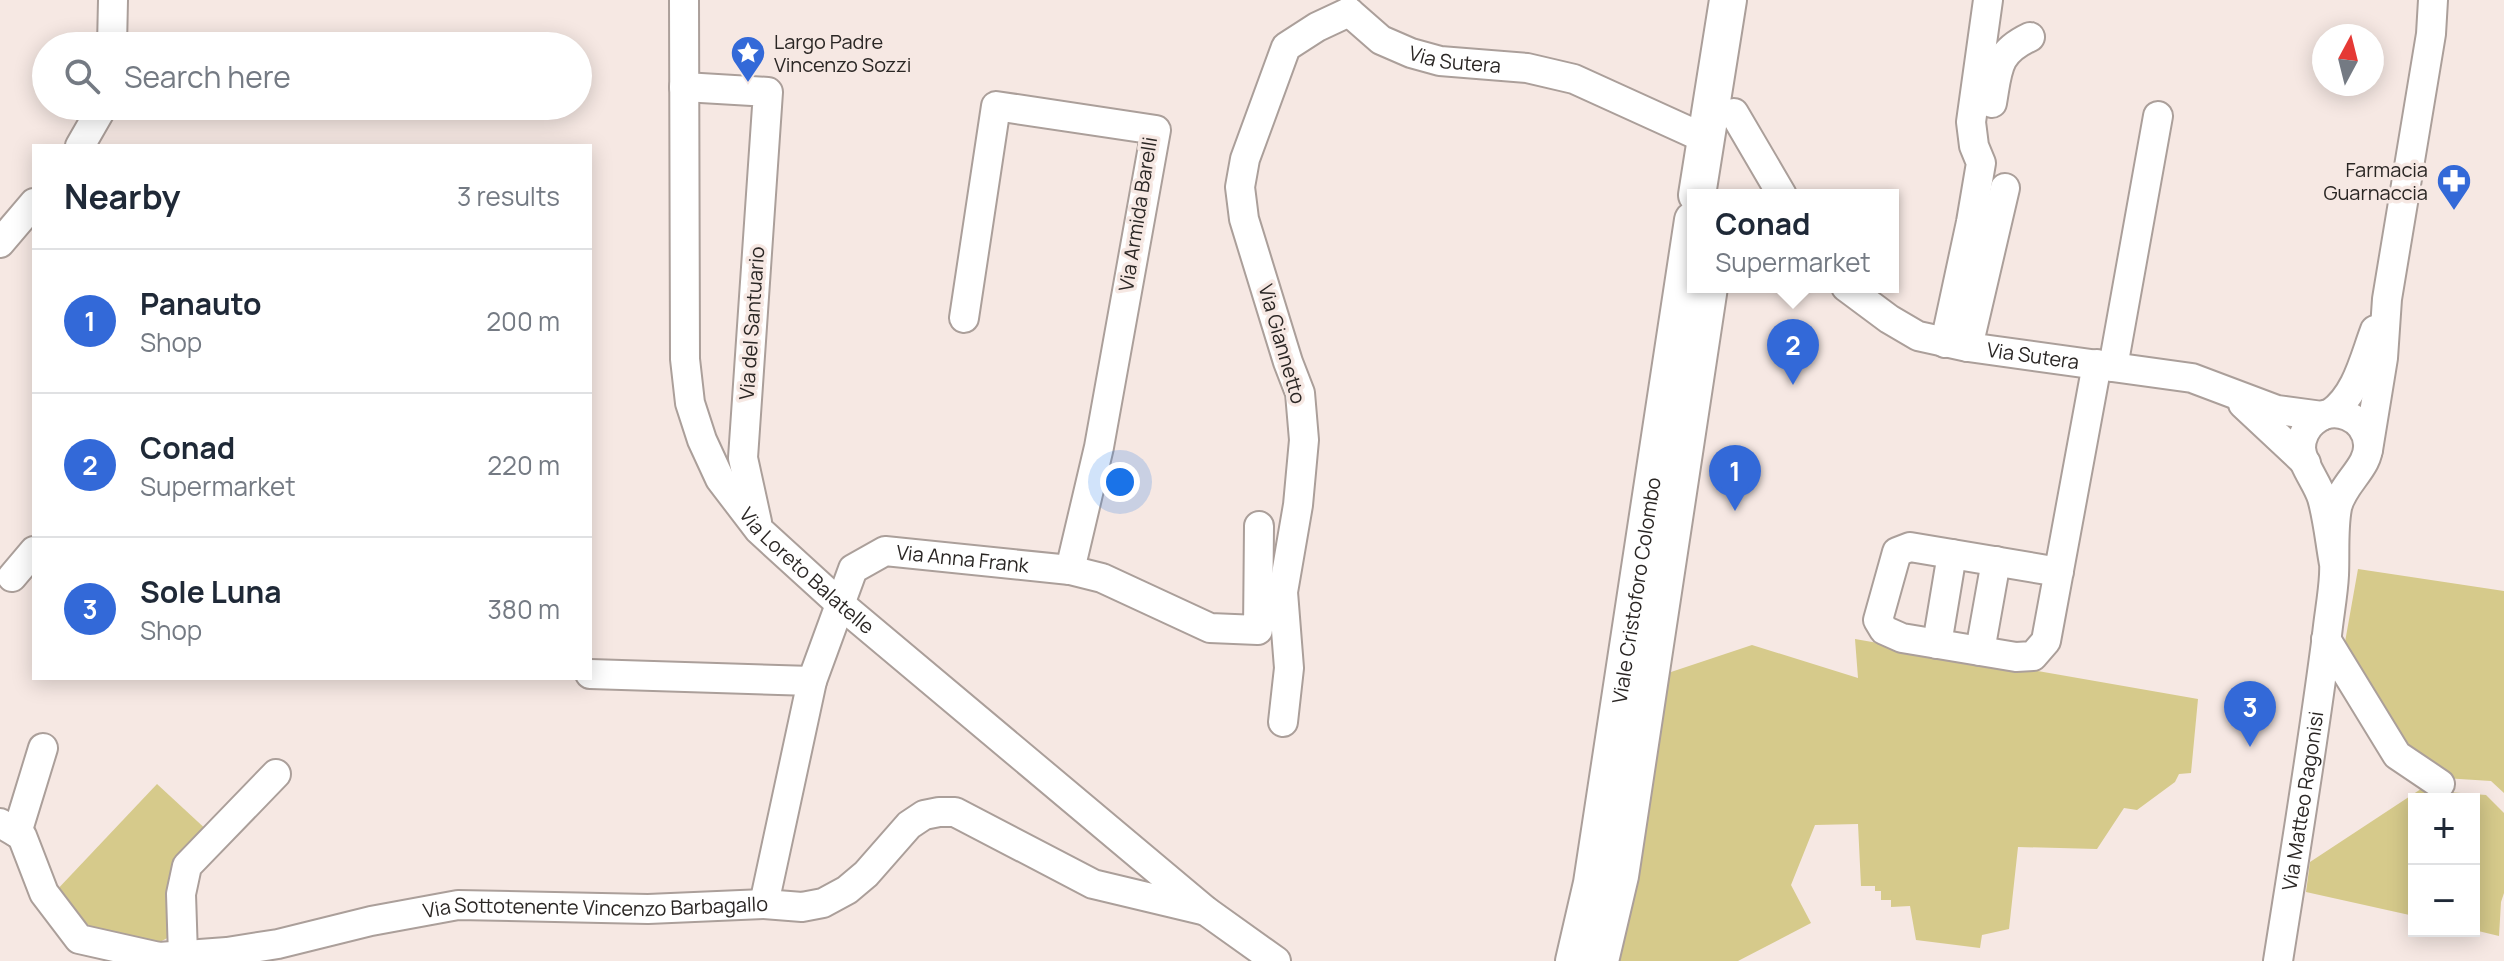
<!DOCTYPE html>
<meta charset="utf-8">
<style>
:root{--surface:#fff;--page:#f6f6f7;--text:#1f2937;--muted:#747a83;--line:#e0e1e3;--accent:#3369d8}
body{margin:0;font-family:Manrope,sans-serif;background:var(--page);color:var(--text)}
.controls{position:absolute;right:24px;bottom:24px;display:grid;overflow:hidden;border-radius:0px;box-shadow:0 4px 20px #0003}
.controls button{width:72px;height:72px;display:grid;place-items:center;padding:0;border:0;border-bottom:2px solid var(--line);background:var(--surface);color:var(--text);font:40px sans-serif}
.compass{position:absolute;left:2312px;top:24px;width:72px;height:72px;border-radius:50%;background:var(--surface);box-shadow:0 4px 20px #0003;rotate:7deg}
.you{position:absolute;left:1120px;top:482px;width:28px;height:28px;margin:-20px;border:6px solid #fff;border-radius:50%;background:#1a73e8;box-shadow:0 0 0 12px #1a73e833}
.badge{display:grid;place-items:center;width:52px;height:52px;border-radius:50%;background:var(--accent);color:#fff;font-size:26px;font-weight:700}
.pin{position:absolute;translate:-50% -66px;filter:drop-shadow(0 2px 4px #0008)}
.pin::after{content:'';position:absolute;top:42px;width:28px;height:24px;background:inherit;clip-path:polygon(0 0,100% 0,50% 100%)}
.popup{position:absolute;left:1687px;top:189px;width:212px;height:104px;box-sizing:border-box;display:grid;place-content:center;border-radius:0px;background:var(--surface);filter:drop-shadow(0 2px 6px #0005);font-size:26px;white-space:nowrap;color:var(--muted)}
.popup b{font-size:30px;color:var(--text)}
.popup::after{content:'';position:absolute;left:50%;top:100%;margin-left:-16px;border:16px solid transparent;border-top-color:var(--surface)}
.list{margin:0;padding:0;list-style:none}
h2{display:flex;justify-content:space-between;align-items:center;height:104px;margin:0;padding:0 32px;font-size:34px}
h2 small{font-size:26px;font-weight:400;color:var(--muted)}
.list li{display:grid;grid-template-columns:52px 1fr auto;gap:24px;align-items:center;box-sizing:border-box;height:144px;padding:0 32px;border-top:2px solid var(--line)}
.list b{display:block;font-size:30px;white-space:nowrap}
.list p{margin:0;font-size:26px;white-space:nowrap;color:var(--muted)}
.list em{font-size:26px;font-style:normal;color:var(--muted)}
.icon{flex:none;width:44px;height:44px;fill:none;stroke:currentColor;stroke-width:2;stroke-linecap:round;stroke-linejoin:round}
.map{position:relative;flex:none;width:2504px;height:961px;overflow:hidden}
.search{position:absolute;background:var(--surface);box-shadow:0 4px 20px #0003;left:32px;top:32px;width:560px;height:88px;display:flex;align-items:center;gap:20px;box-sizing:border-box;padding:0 28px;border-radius:44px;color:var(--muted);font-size:30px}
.panel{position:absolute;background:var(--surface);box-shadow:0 4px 20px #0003;left:32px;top:144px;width:560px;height:536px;border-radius:0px}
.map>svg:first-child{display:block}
.green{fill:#d6ca8b}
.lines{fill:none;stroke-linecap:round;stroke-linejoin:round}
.minor-casing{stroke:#ab9f9a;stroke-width:32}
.major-casing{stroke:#ab9f9a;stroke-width:40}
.minor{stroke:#fff;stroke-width:28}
.major{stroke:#fff;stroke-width:36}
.labels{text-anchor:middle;stroke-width:7;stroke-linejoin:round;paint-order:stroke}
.poi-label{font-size:20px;fill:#2a2624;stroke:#f6e8e3;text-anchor:start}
.street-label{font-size:20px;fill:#2a2624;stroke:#f6e8e3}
</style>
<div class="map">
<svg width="2504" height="961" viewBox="0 0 2504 961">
<rect width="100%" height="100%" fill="#f6e8e3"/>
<g class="green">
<polygon points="2358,569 2504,591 2504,793 2491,781 2444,778 2405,743 2345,642"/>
<polygon points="1855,639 2198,699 2191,773 2179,774 2175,782 2137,810 2124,808 2097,849 2018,847 2009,929 1982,935 1980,948 1916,940 1910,906 1891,907 1891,900 1881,900 1881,891 1875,891 1875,886 1861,886 1858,824 1815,825 1791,885 1811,923 1738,961 1613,961 1668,673 1752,645 1858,678"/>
<polygon points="157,784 210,833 171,936 160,942 150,944 78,925 54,893"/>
<polygon points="2427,785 2436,791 2486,795 2504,813 2504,893 2501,902 2499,936 2474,930 2474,799 2414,799 2414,916 2306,892 2310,862"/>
</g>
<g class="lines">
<defs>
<g id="minor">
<path id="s1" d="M684 0 685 359 690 403 702 440 720 479 759 530 839 603 1206 911 1276 961"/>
<path id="s2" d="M1349 12 1381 40 1411 53 1440 61 1527 68 1574 79 1706 139"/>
<polyline points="112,46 113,0"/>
<polyline points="684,87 768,92 743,458 757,522"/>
<path d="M1992 103C1998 69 1996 53 2030 37"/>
<polyline points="1734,113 1782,195"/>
<polyline points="80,146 103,106"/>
<polyline points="0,243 34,203"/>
<path id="s3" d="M1846 287 1889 319 1918 336 1968 347 2192 378 2277 410 2322 416"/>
<polyline points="964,318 996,106 1156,130 1099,447 1070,570"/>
<polyline points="1945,343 1971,222 1981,163 1974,146 1971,122 1988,0"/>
<polyline points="1968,347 2005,188"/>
<polyline points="2113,367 2158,116"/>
<polyline points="2243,404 2306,463"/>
<path d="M2331 413C2357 394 2364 359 2375 330"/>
<polyline points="2368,450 2383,358 2387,299 2431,34 2433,0"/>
<polyline points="2059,572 1910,547 1897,552 1878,620 1884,630 1902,638 2016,657 2033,656 2046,641 2097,364"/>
<polyline points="12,577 34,551"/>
<polyline points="2326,639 2397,755 2440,784"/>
<polyline points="1937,644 1952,554"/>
<polyline points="1980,651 1996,561"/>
<polyline points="590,674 812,681"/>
<polyline points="1283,722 1289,668 1283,592 1298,505 1304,440 1300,393 1288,362 1244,219 1240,187 1245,159 1286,47 1317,27 1349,12"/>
<path id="s4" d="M0 823 22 836 44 893 79 939 159 957 227 952 278 944 371 921 458 905 648 909 764 904 802 907 823 903 847 890 866 874 909 825 924 815 939 812H955L1093 884 1206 911"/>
<polyline points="17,833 43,748"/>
<path id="s5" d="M764 904 812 681 853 569 885 551 1070 570 1102 578 1210 628 1258 630 1259 526"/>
<polyline points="183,955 181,894 187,866 276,774"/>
<path id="s6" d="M2278 961C2295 853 2313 744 2327 635 2329 615 2333 595 2334 575 2335 553 2333 529 2337 508 2342 483 2370 467 2368 444 2366 417 2334 404 2314 421 2306 427 2301 438 2301 448 2302 465 2317 482 2322 498 2328 519 2330 542 2334 564"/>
</g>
<g id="major">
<polyline points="1697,195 1728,0"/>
<path id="s7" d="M1574 961 1592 883 1693 220"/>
<polyline points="1600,961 1620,876 1709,287"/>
</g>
</defs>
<use href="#minor" class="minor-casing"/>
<use href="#major" class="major-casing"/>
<use href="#minor" class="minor"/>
<use href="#major" class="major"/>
</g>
<defs>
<symbol id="sight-pin" viewBox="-11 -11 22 30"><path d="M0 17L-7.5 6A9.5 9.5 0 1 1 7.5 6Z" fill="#3369d8" stroke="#f6e8e3"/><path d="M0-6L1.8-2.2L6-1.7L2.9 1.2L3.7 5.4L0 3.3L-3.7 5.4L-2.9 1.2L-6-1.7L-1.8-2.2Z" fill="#fff"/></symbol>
<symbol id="pharmacy-pin" viewBox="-11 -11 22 30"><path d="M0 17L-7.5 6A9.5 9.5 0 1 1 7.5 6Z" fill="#3369d8" stroke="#f6e8e3"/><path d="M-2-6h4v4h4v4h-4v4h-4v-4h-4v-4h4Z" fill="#fff"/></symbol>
</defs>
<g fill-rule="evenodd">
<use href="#sight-pin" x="728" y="33" width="40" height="54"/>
<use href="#pharmacy-pin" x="2434" y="161" width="40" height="54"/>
</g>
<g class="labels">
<g class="poi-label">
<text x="774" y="49">Largo Padre<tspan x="774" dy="23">Vincenzo Sozzi</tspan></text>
<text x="2428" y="177" text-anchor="end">Farmacia<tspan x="2428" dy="23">Guarnaccia</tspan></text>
</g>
<g class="street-label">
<text dy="7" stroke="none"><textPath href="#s2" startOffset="120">Via Sutera</textPath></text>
<text transform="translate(1138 214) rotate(-81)" y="7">Via Armida Barelli</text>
<text transform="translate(752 323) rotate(-86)" y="7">Via del Santuario</text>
<text transform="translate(1282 344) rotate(74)" y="7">Via Giannetto</text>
<text dy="7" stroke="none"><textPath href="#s3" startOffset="204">Via Sutera</textPath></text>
<text dy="7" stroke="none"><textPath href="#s5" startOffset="462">Via Anna Frank</textPath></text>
<text dy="7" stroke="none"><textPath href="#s1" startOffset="612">Via Loreto Balatelle</textPath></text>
<text dy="7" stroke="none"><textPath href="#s7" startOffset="376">Viale Cristoforo Colombo</textPath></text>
<text dy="7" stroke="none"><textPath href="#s6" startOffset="162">Via Matteo Ragonisi</textPath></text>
<text dy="7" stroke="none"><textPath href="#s4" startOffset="668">Via Sottotenente Vincenzo Barbagallo</textPath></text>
</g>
</g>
</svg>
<div class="controls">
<button>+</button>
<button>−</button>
</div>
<svg class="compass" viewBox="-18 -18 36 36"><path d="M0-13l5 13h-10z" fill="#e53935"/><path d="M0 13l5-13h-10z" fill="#747a83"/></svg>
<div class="you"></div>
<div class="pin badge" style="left:1735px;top:511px">1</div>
<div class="pin badge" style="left:1793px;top:385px">2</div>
<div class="popup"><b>Conad</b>Supermarket</div>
<div class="pin badge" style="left:2250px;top:747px">3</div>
<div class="search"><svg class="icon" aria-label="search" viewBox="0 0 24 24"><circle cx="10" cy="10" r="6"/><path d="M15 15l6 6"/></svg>Search here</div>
<section class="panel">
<h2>Nearby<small>3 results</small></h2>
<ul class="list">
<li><span class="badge">1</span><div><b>Panauto</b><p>Shop</p></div><em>200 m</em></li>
<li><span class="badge">2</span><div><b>Conad</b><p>Supermarket</p></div><em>220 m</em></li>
<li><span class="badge">3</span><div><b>Sole Luna</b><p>Shop</p></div><em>380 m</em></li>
</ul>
</section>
</div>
